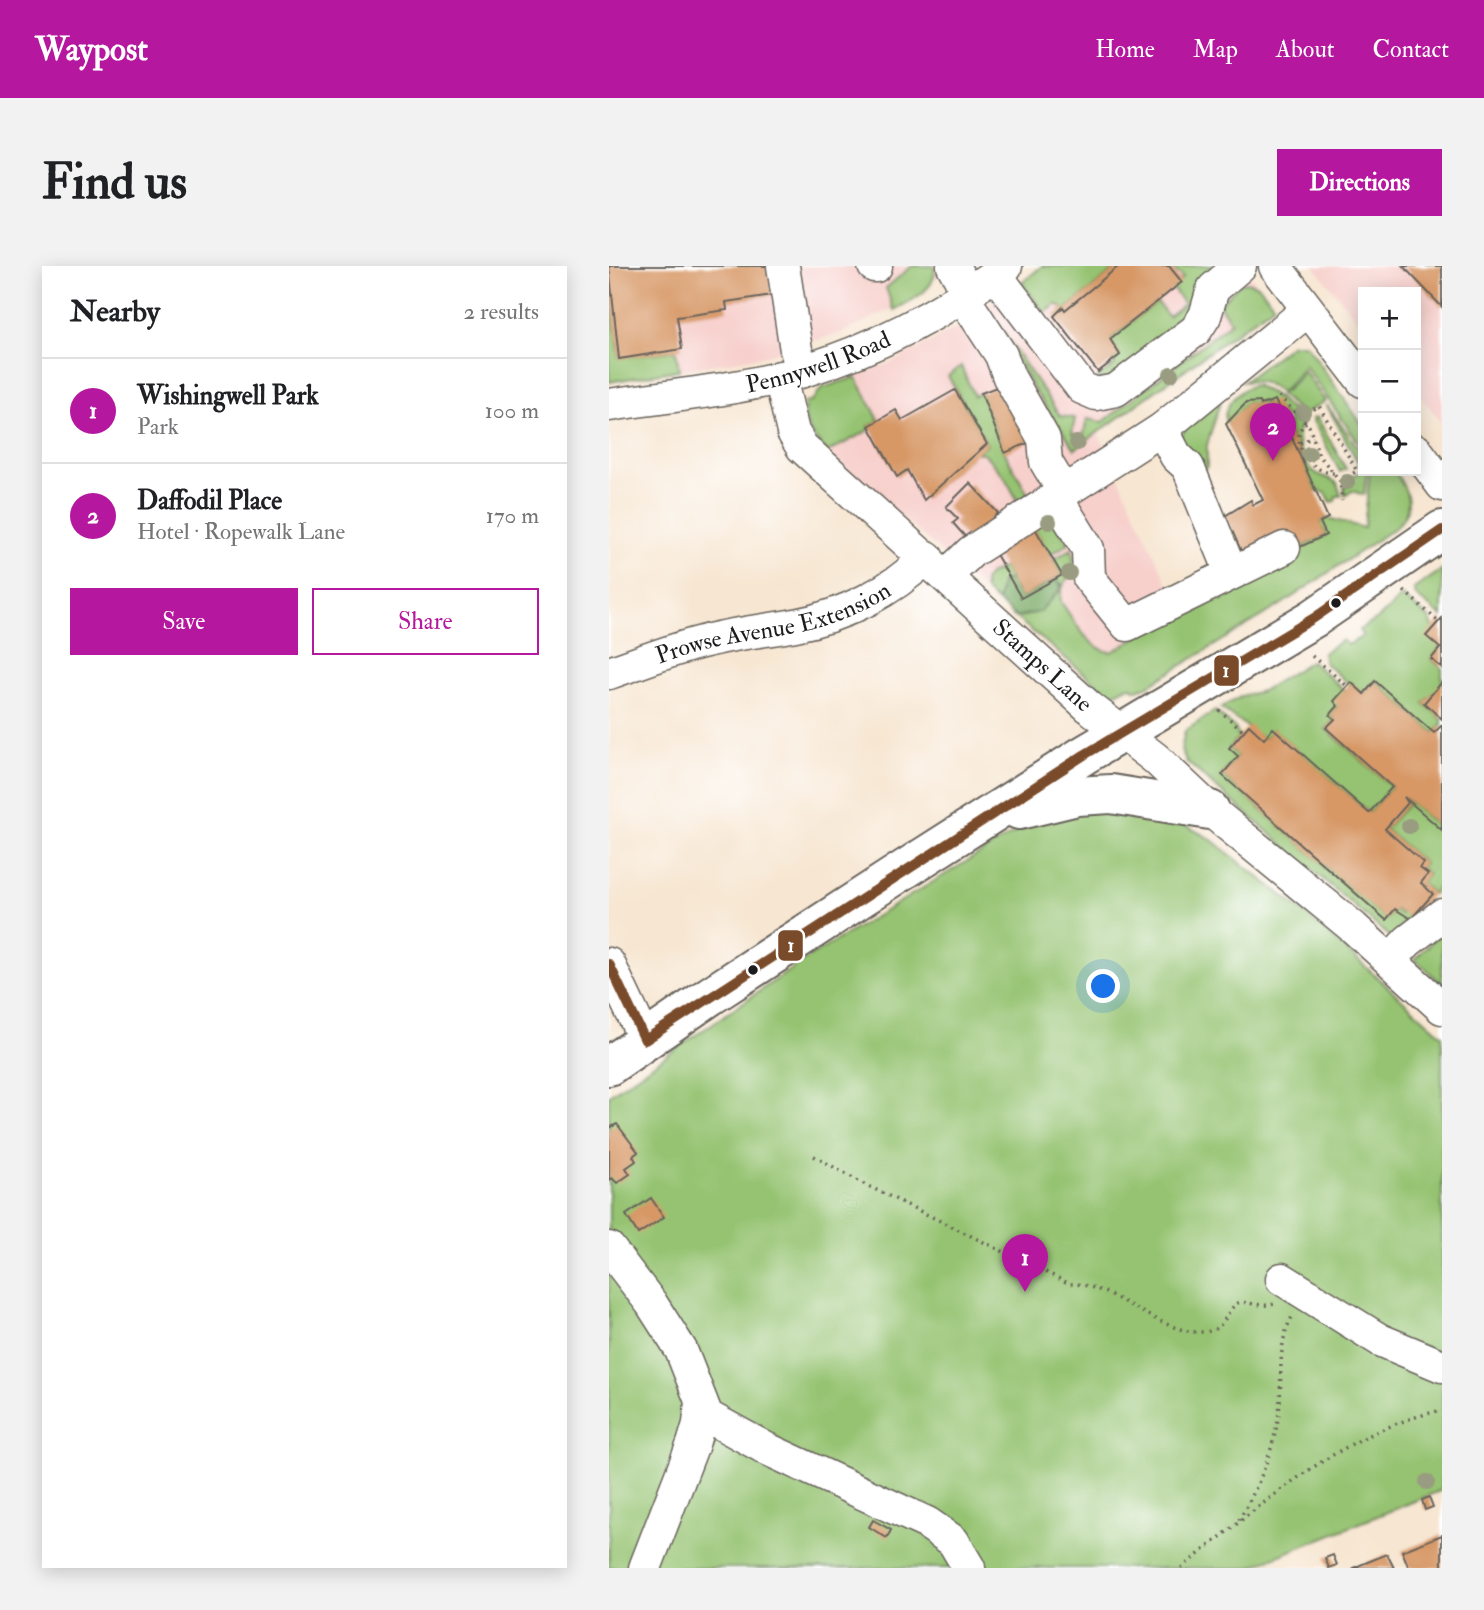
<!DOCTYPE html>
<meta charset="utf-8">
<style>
:root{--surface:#fff;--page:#f2f2f2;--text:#202124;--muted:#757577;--line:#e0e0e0;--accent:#b5179e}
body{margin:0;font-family:"IM FELL Double Pica",serif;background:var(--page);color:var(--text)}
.controls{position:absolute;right:21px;top:21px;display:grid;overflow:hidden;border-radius:0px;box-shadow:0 4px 18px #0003}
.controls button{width:63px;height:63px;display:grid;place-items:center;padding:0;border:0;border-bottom:2px solid var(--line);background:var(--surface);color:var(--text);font:35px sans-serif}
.you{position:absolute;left:495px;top:721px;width:24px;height:24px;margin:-18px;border:5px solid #fff;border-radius:50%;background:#1a73e8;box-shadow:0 0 0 10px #1a73e833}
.badge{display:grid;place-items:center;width:46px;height:46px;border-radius:50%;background:var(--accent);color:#fff;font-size:23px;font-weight:700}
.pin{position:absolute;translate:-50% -58px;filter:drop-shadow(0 2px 4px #0008)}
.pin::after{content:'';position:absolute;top:37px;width:24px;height:21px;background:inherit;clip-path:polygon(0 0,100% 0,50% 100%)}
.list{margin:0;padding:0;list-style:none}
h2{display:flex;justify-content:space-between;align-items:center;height:91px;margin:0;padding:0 28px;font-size:30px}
h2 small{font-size:23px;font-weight:400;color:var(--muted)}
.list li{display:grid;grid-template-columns:46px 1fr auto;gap:21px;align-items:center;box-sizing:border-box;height:105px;padding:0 28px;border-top:2px solid var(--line)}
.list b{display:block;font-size:26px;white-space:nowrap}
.list p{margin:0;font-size:23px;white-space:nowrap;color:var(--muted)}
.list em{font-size:23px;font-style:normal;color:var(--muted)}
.actions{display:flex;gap:14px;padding:21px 28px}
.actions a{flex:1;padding:16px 0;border:2px solid var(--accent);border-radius:0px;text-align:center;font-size:24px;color:var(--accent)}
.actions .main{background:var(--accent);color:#fff}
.icon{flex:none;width:38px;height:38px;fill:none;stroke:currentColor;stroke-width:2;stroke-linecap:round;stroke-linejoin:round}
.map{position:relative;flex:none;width:833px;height:1302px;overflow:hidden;border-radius:0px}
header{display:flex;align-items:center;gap:42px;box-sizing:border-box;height:98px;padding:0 35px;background:var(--accent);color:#fff}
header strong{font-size:33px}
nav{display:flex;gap:38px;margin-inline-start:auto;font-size:24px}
.intro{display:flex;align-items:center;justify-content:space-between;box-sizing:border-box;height:168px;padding:0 42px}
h1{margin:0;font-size:49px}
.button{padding:18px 32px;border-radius:0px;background:var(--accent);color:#fff;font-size:24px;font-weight:700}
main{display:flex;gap:42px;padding:0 42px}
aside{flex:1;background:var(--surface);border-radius:0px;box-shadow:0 4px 18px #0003}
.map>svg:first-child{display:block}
.built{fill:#f7d0cc}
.green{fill:#95c371;stroke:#587046;stroke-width:2}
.forest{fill:#78a963;stroke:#4a6240;stroke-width:2}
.building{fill:#d79866}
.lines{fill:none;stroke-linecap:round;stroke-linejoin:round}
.minor-casing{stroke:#69635b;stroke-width:35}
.major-casing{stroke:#69635b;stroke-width:42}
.path{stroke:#69635b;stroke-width:3.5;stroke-dasharray:2 5;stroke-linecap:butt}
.minor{stroke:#fff;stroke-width:32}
.major{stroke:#fff;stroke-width:38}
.bus-1-casing{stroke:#fff;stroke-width:16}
.bus-1{stroke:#7a4b2a;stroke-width:10}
.tree{fill:#999c80}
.bus-dot{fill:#1c1c1c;stroke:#fff;stroke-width:2.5}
.labels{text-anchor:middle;stroke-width:5;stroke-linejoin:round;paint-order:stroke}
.street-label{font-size:24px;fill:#1c1c1c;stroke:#fff}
.line-badge{stroke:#fff;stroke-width:2.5}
.badge-label{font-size:19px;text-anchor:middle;font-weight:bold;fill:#fff}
</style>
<header>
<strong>Waypost</strong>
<nav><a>Home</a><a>Map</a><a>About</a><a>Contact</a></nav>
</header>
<div class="intro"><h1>Find us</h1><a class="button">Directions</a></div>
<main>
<aside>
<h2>Nearby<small>2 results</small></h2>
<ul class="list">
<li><span class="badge">1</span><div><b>Wishingwell Park</b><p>Park</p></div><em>100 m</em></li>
<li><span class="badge">2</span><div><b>Daffodil Place</b><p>Hotel · Ropewalk Lane</p></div><em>170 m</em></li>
</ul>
<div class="actions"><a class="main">Save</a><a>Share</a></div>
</aside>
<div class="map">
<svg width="833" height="1302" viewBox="0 0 833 1302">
<rect width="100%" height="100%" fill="#fff"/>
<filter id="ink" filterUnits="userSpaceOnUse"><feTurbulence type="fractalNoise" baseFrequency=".0143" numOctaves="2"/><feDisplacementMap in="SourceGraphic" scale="14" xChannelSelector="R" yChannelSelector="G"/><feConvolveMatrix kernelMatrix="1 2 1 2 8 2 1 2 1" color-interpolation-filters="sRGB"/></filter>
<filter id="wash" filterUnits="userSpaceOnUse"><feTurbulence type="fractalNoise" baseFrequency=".00686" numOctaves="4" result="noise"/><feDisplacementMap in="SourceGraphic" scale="28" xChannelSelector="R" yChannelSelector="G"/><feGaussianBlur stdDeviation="1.57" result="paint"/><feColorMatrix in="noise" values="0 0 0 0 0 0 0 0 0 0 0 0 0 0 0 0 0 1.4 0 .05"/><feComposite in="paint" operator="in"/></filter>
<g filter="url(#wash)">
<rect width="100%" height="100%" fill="#f7e6d1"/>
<g class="built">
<polygon points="0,0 347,0 325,13 308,31 232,67 151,91 0,116"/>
<polygon points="433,0 634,0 665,39 489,166 591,388 537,421 528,424 520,420 505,428 491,423 442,383 219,186 195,142 196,136 202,136 213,122 283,96 348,62"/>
<polygon points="705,0 833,0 833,157 807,125 807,26 754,26 754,61"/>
</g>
<g class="green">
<path d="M303 0H325C330 23 301 35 285 44L277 22Z"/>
<polygon points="433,0 510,0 456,44 448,38 436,47 413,17"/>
<polygon points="560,0 611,0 586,52 508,117 488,113 506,99 503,95 511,89 501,73 548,36 559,50 575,38 564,23 574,11"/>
<polygon points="639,16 650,20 665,39 466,183 424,122 378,42 451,150 466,152 463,168 474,170 478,153 494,156 622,56 610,39 631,17"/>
<polygon points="0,17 10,92 67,84 70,104 0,116"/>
<path d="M683 78H697L754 160V183L696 100 674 125 676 126 695 105 716 135 694 149 671 128 673 125 670 126C659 116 649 114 634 116Z"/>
<polygon points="352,100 365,130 372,127 396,187 422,233 410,237 395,210 375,187 368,187 378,178 339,110"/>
<path d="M247 111 270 154 260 160 262 163 219 186C204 172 192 158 196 136H202L213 122Z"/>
<path d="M646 119 667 130 666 133 668 131 691 152 694 156C682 169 693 198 707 207 714 212 721 211 728 217L732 230H727L726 235 722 236 717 227 706 224 679 163 680 154 660 137H637L620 157 616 154C615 138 631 122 646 119Z"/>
<polygon points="611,136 598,179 598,200 595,205 571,172 575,165"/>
<polygon points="717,138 754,189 754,205 758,205 755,229 743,225 736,230 735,221 741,219 742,211 754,205"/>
<polygon points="708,151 737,203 731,206 703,153"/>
<path d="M761 205H785C800 225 806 242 787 261L673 338 537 421 528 424 520 420 505 428 499 427 406 351C431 351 439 336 453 318L447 313 453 309 444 293 463 283C470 310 449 313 452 336 464 352 480 385 503 386L619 317 717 269 711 256 719 252 755 262Z"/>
<polygon points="442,251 460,277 441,289 424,259"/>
<polygon points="395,301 401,313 392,318 389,336 376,325 375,315 381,308"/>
<polygon points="833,304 833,351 807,330 805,323"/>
<polygon points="793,330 821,353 831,382 822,393 833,402 833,418 815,437 833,453 833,459 825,467 766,415 755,428 742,417 740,418 716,397 714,387 734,374 739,379 754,370 750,364 770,352"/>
<polygon points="702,395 735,424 729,440 721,449 726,453 717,463 783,521 760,547 664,463 655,473 612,442 633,430 653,425"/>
<path d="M606 445 626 462 630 471 620 482 629 490 613 509 777 653 786 643 791 648 794 646 802 653C792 656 790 666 781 671L578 496 572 484 576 465Z"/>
<polygon points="795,531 833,564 833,603 829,607 833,617 824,628 812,617 819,608 811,602 815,597 776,563 799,538"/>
<polygon points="490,542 567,554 600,572 697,648 833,769 833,1224 639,1302 0,1302 0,829 200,691 403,568 427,555"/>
<polygon points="829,669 833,672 833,718 806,693"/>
</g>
<polygon class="forest" points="401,313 412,332 447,313 453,322 430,346 406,351 389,336 392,317"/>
<g id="blocks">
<g class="building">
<polygon points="0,0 158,0 163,29 117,36 118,44 68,51 73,83 10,93"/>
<polygon points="510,0 560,0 573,16 501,73 511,89 489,106 445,50 454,41 456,44"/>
<polygon points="794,0 833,0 833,41"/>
<polygon points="395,118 421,176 396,187 372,127"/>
<polygon points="346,124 378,178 315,234 298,204 288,211 260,160 287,144 293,154"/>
<polygon points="666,134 719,252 711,256 717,269 678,287 634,289 616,250 642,234 644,239 654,234 617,158 637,137 651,136 652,139"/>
<polygon points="361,217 389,247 360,275 344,257 349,253 337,241"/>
<polygon points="424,259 453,309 412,332 384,283"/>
<polygon points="833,352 833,402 822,393 831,382 817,370"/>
<polygon points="766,415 825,467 833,459 833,564 795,531 799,537 776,563 815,597 811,602 819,608 812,617 824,628 802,653 786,643 777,654 613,509 629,490 620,482 640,459 655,473 664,462 760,547 783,521 717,462 726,453 721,449 729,440 725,435 742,416 755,428"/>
<polygon points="833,416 833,453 815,437"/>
<polygon points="8,858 29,886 24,890 27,895 17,902 21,908 8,917 3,912 0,914 0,862"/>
<polygon points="42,932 55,951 29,968 17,949"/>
<polygon points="820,1231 824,1241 816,1244 813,1234"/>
<polygon points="264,1254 282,1264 278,1272 260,1261"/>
<polygon points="833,1269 833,1302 800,1302 793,1285"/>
<polygon points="778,1288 785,1302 744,1302"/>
<polygon points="724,1289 728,1299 720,1302 716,1292"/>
</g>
</g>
</g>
<g filter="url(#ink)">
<use href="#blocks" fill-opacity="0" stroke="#69635b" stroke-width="2"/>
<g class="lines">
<defs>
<g id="minor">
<polyline points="174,0 187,84 194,105"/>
<polyline points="265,0 267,0"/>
<polyline points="344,0 359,27"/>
<polyline points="666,0 754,115"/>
<polyline points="386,8 473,122 487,128 507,124 587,64 596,50 604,23 631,0"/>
<polyline points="354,31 392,89 400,111 435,173 437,196 455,226"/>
<path id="s1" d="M171 111 184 166 193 181 480 441 547 493 601 544 745 662 833 742"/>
<path id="s2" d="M0 139C63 129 134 124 194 105 268 82 336 46 397 0"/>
<polyline points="553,163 567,190 579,201 622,306"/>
<polyline points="807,184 833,219"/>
<polyline points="447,231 479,283 480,312 518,359 675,282"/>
<polyline points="338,309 362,286 553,163 699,44"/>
<path id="s3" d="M0 407C32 396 64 383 97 375 126 367 156 365 186 359 235 350 283 325 318 291"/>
<polyline points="781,694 799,675 833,649"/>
<polyline points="0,698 36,774"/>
<polyline points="0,982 42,1037 72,1084 98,1150 158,1183 318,1257 344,1275 360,1302"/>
<polyline points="673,1013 771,1074 833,1100"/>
<polyline points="36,1302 84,1178 90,1158 92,1136"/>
</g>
<g id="major">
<polyline points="410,544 468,530 502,528 601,544"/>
<polyline points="0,800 101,730 290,607 475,489 705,352 833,264"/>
</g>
</defs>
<use href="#minor" class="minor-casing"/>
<use href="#major" class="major-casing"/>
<g class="path">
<polyline points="670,130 700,160 710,189 731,215 733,235"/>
<polyline points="693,151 710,140 748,205 731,215"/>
<path d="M697 156C677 174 703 209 726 207"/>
<polyline points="691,177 704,171"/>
<polyline points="795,325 830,356"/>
<polyline points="703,390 738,420"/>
<polyline points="610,444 635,465"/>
<path d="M205 890 255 918 461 1018C501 1016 550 1068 593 1066 618 1065 615 1045 629 1037 634 1034 652 1042 665 1038"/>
<path d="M630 1254C648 1223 663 1189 669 1153 675 1120 666 1081 683 1051"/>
<path d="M572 1302C654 1239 729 1167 833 1144"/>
</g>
<use href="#minor" class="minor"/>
<use href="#major" class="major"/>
<defs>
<polyline id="bus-1" points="0,698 36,774 475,489 705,352 833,264"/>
</defs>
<use href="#bus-1" class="bus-1-casing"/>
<use href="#bus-1" class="bus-1"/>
</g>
<g class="tree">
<circle cx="562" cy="108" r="8"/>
<circle cx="694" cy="146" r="8"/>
<circle cx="468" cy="177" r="8"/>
<circle cx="700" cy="188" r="8"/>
<circle cx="738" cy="216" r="8"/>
<circle cx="440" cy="256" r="8"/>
<circle cx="460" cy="307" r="8"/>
<circle cx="800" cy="560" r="8"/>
<circle cx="818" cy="1216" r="8"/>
</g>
</g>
<g class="bus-dot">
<circle cx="727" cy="337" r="6"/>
<circle cx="144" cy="704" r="6"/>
</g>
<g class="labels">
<g class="street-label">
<text dy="8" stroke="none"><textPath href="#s2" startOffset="214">Pennywell Road</textPath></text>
<text dy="8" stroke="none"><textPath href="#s3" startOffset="172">Prowse Avenue Extension</textPath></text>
<text dy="8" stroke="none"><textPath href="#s1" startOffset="399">Stamps Lane</textPath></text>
</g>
</g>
<g class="line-badge">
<rect x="604" y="388" width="27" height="33" rx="7" fill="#7a4b2a"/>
<rect x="168" y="663" width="27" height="33" rx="7" fill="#7a4b2a"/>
</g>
<g class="badge-label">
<text x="617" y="411">1</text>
<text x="182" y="686">1</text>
</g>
</svg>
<div class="controls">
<button>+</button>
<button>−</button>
<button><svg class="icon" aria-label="locate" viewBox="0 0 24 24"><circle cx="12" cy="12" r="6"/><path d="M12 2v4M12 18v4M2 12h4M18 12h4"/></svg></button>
</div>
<div class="you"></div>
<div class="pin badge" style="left:416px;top:1026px">1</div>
<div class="pin badge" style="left:664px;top:195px">2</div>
</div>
</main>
